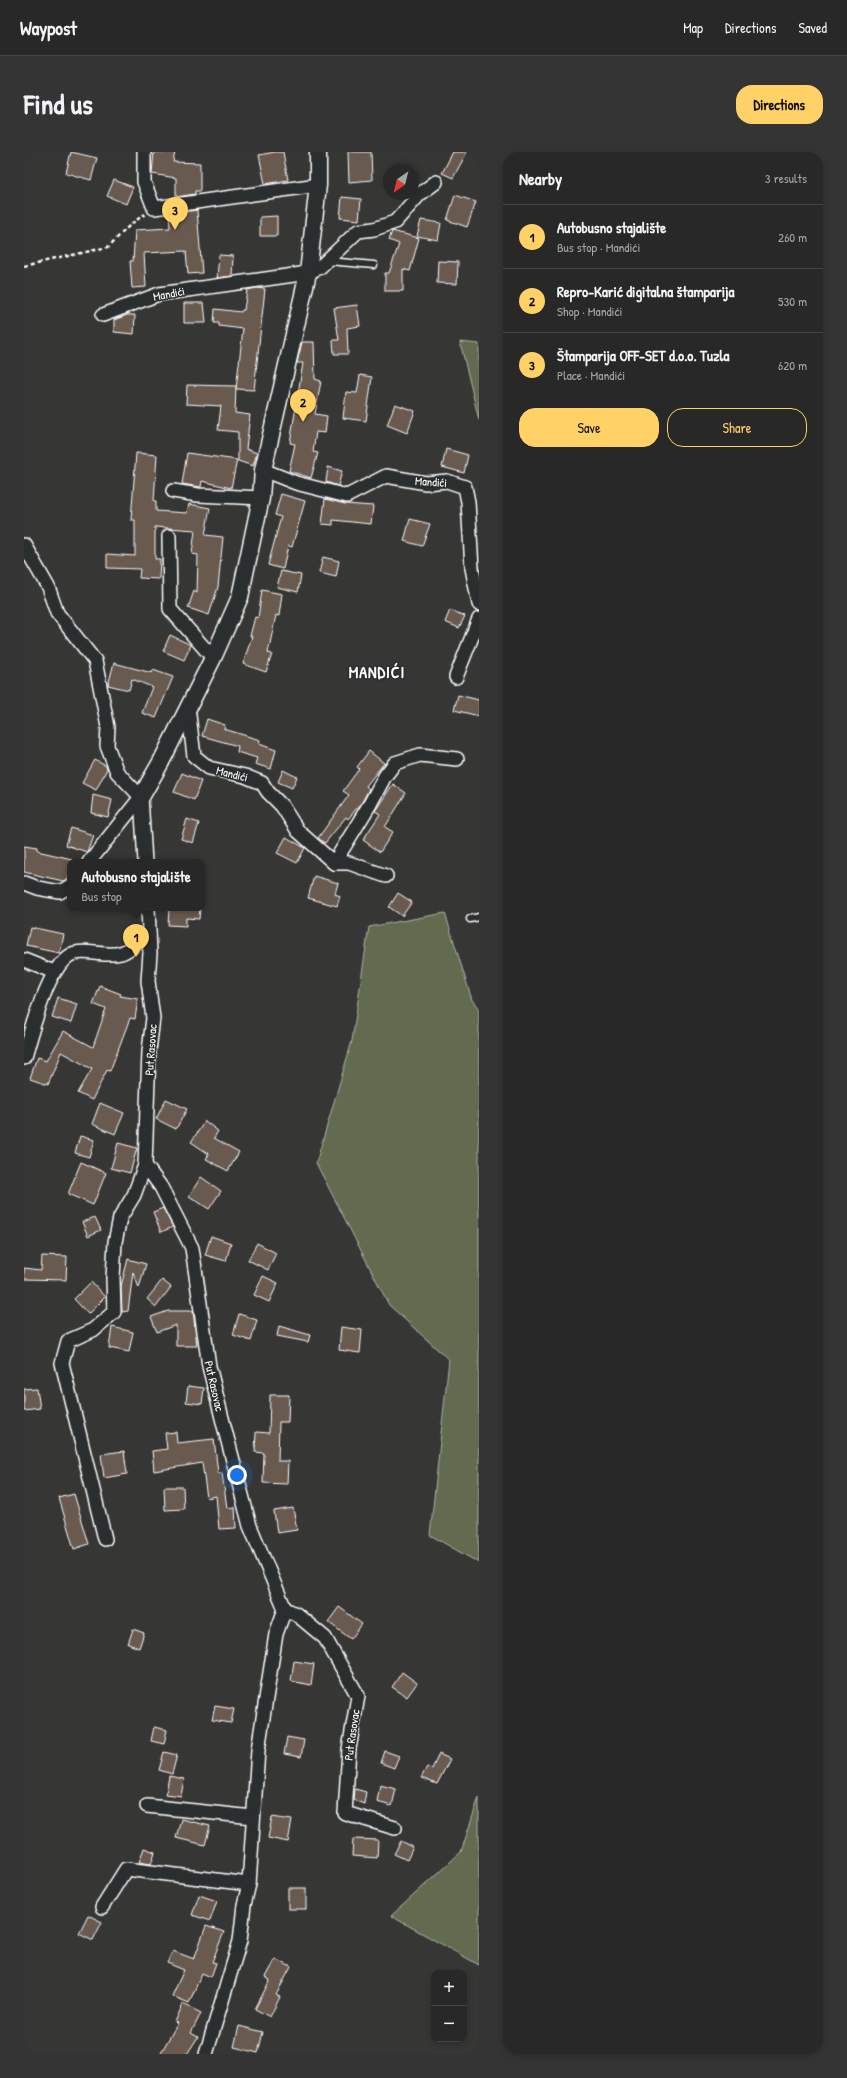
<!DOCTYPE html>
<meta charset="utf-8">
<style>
:root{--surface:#282828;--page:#343434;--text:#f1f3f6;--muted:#a5a6a8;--line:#444445;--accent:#ffd166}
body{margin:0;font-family:"Patrick Hand",sans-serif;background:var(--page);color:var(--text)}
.controls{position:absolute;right:12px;bottom:12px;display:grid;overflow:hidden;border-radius:8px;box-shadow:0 2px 6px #0003}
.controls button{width:36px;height:36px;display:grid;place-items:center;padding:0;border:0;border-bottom:1px solid var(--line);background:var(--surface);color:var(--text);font:20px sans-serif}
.compass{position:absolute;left:359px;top:12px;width:36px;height:36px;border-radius:50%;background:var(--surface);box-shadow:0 2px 6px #0003;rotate:215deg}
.you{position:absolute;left:213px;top:1323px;width:14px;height:14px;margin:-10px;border:3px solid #fff;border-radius:50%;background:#1a73e8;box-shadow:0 0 0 6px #1a73e833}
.badge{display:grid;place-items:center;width:26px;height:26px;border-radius:50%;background:var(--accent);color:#111;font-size:13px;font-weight:700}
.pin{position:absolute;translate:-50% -33px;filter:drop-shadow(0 1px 2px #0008)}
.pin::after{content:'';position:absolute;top:21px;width:14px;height:12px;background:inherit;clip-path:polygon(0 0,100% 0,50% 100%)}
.popup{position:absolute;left:43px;top:707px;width:138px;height:52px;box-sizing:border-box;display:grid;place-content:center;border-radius:8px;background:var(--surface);filter:drop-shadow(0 1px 3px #0005);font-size:13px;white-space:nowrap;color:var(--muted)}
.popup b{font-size:15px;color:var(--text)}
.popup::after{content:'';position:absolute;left:50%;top:100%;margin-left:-8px;border:8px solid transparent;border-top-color:var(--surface)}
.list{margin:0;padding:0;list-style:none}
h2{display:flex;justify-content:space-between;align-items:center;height:52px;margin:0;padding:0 16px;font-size:17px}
h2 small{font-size:13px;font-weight:400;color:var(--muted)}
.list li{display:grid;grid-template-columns:26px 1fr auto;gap:12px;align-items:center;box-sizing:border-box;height:64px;padding:0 16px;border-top:1px solid var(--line)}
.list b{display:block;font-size:15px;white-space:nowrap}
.list p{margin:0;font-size:13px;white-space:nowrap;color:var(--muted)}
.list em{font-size:13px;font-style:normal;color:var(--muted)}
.actions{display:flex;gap:8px;padding:12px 16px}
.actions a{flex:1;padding:9px 0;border:1px solid var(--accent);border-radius:16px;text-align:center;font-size:14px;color:var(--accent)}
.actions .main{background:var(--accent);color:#111}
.map{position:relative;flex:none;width:455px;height:1902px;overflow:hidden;border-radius:16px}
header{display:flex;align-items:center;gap:24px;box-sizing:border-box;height:56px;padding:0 20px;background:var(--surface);border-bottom:1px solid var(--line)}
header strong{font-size:19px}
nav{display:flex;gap:22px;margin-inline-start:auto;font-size:14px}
.intro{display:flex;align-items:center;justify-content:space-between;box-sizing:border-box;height:96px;padding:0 24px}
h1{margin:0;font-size:28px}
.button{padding:10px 18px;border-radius:16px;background:var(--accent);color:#111;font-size:14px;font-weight:700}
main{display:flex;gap:24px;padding:0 24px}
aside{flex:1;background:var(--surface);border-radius:16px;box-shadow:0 2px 6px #0003}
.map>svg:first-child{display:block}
.green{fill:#626a50;stroke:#b0b4a8}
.building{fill:#685a4f;stroke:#fff}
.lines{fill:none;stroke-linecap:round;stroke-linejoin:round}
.service-casing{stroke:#fff;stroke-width:9}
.minor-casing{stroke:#fff;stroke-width:16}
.tertiary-casing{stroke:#fff;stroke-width:19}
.path{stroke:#fff;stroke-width:2.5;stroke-dasharray:4 3;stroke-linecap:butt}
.service{stroke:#2a2d2e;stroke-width:6}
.minor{stroke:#2a2d2e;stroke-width:13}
.tertiary{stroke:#2a2d2e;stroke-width:16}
.labels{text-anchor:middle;stroke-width:3;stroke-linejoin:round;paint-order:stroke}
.street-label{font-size:12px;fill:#fff;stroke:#2a2d2e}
.district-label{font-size:16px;font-weight:bold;letter-spacing:1px;fill:#fff;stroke:#2a2d2e}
</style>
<header>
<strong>Waypost</strong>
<nav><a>Map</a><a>Directions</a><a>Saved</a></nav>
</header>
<div class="intro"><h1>Find us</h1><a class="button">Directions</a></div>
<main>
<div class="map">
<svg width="455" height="1902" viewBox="0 0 455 1902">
<rect width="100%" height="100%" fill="#363635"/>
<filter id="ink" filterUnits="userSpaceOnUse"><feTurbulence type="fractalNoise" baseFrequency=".025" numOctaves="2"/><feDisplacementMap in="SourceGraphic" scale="8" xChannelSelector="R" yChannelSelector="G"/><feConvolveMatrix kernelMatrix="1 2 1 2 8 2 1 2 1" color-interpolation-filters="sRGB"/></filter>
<g filter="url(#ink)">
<g class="green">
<polygon points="436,190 455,192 455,268"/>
<polygon points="421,761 448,848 455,857 455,1411 406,1383 425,1208 365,1153 292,1011 328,889 345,775"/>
<polygon points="455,1645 455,1813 367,1764 437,1700"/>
</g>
<g class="building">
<polygon points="47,0 73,6 67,28 42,21"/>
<polygon points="130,0 151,0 149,10 176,11 176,39 171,39 171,42 152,45 152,26 128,22"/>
<polygon points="251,0 259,0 264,28 241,32 235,3"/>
<polygon points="324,0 347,0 348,28 325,30"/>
<polygon points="429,0 443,0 429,26 418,21"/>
<polygon points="90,28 109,35 102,52 83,44"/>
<polygon points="431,43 452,50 443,75 423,68"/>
<polygon points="318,45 337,47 335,68 316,66"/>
<polygon points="173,58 178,121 164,122 162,99 120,101 122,135 108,136 106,109 109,109 111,78 146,76 145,62"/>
<polygon points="253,64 253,84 236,84 236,65"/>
<polygon points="397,68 417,71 414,88 393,84"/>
<polygon points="368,79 395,86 386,119 379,117 379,139 361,139 361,121 365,121 375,92 365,88"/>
<polygon points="195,103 209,104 208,124 193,126"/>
<polygon points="414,109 434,110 433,132 413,131"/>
<polygon points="233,136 241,137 230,238 212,237 219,177 195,174 195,171 190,171 191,157 217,160 218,158 220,158 223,138"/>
<polygon points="160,151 180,151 182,171 160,171"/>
<polygon points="333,153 336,174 323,176 324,202 310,202 309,188 315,188 310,156"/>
<polygon points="103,163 111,163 110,182 90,180 90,168"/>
<polygon points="278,190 290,190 291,227 297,229 291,262 303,264 301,281 292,280 289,300 294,301 287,326 265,319 271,292 266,291 279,211 273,211"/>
<polygon points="336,223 348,225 342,269 319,266 322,240 333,241"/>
<polygon points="163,233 212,234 211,261 226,263 222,297 233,301 229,314 214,309 214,280 194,278 197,254 162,252"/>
<polygon points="371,252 391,259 383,281 363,273"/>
<polygon points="422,297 444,303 440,321 418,315"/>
<polygon points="112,301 133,303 130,349 132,349 132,359 163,361 165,352 186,356 181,383 199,385 194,435 185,463 164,456 170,439 173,441 174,403 168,402 171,378 131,375 131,407 136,407 135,427 115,426 116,417 83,416 83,402 111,404 111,368 107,368"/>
<polygon points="163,301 213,308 207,336 178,329 177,335 158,332"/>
<polygon points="304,315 318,319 314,334 302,330"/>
<polygon points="257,342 281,349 268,395 264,394 259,417 244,413 257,365 251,363"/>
<polygon points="301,347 321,352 349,354 347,372 309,368 309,373 298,372"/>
<polygon points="386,367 406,372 398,394 380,389"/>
<polygon points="299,405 315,409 312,425 295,421"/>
<polygon points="257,419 277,423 274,440 253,435"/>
<polygon points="238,438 258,442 255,464 252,463 244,501 248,502 242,520 219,512 228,484 226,484 231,465 234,466"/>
<polygon points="426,458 441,464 435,476 421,470"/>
<polygon points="146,483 167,493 160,508 139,499"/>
<polygon points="90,511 128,521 129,518 149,525 132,566 118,561 128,535 108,527 105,538 84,533"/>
<polygon points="434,543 455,548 455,564 430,558"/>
<polygon points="183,567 201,573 200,577 236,588 235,592 252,598 247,617 231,612 233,606 213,600 214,594 178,584"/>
<polygon points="345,599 360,611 342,634 345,637 338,650 324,667 322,665 301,691 294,686 325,643 319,639 335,617 333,615"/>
<polygon points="71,608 82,614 83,617 72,638 58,631"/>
<polygon points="259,618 273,625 268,636 254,630"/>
<polygon points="158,621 177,629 170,648 150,640"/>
<polygon points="369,632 382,641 361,675 369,680 356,700 339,688 356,662 351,659"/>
<polygon points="69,643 88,648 84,665 67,661"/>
<polygon points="163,667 175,671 169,691 157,687"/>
<polygon points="47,676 69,683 63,700 42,693"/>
<polygon points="262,685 281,696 273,711 253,701"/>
<polygon points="0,694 13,696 13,699 48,707 43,727 39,729 0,720"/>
<polygon points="290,724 314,731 311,742 316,744 313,754 284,746"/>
<polygon points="374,741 388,750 378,764 365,755"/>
<polygon points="145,756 176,756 175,767 162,766 162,774 144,773"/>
<polygon points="6,775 39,782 35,801 2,794"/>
<polygon points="76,834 97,842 96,844 114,847 111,867 106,866 86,919 83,918 68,948 54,941 68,917 37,900 24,932 6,926 13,906 22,909 39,879 69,895 82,857 69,852"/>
<polygon points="34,846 53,852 47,871 28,865"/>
<polygon points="142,947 163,957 152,977 132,967"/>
<polygon points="76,951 100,961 91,982 68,972"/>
<polygon points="181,969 194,979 190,986 215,1000 204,1019 182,1007 185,1002 167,990"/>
<polygon points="56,984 70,988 65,1005 51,1001"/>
<polygon points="94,991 113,996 106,1021 87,1016"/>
<polygon points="57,1010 82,1021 69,1053 44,1042"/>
<polygon points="177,1025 197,1039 185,1057 165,1044"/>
<polygon points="139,1056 149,1075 137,1080 129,1060"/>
<polygon points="71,1065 77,1078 64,1084 58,1070"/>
<polygon points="187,1084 207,1091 202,1109 181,1103"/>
<polygon points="233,1091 252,1101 244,1118 224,1108"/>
<polygon points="18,1104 43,1105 42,1128 0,1127 0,1116 17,1118"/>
<polygon points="104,1107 122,1112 115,1136 109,1120 104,1159 98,1160 97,1134"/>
<polygon points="239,1124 254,1131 245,1150 230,1143"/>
<polygon points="138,1128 147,1135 132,1155 123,1147"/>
<polygon points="67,1130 81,1145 64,1162 50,1147"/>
<polygon points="144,1159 169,1159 173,1194 152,1194 152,1173 133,1180 127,1165"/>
<polygon points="215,1162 233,1168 227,1189 209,1183"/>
<polygon points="255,1174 286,1183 284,1190 253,1184"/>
<polygon points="88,1175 109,1180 105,1200 85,1196"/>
<polygon points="317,1175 338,1178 336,1201 315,1198"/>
<polygon points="164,1234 180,1236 178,1252 162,1250"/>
<polygon points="13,1236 16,1257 0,1259 0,1237"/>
<polygon points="246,1243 265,1243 264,1270 255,1270 254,1309 264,1309 263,1332 239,1331 240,1301 231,1300 232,1280 245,1281"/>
<polygon points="152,1280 153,1291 190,1287 194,1321 198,1321 203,1356 211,1355 212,1376 195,1377 192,1344 183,1346 178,1311 130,1319 128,1299 143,1297 141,1281"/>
<polygon points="100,1299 103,1322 80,1326 77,1302"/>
<polygon points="140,1335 159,1335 160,1357 141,1358"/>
<polygon points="50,1342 65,1392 50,1397 35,1346"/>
<polygon points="269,1356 273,1378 253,1381 250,1359"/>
<polygon points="315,1455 338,1472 327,1487 304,1470"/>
<polygon points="109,1477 120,1481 115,1496 104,1492"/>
<polygon points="270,1509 290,1512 287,1533 267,1529"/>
<polygon points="378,1520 393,1531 383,1545 368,1535"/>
<polygon points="191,1554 210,1557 207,1571 188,1568"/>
<polygon points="130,1575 143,1578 140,1592 127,1589"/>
<polygon points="263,1585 280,1588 277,1605 260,1602"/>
<polygon points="361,1599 375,1604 370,1616 357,1611"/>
<polygon points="140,1600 153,1603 148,1622 135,1618"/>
<polygon points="415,1602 426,1607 413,1632 397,1626 403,1615 408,1617"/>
<polygon points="145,1624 160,1627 157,1644 142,1642"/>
<polygon points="356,1633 372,1637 368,1654 353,1650"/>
<polygon points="331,1637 342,1640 340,1652 330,1648"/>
<polygon points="248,1665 268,1668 264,1690 244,1686"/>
<polygon points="157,1667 186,1674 181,1693 152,1686"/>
<polygon points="329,1687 354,1688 353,1706 328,1704"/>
<polygon points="377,1689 389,1695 383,1708 370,1702"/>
<polygon points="120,1696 131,1700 127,1712 115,1710"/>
<rect x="264" y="1736" width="18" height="21"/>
<polygon points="175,1743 193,1749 186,1769 168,1763"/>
<polygon points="64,1763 78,1770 69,1788 55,1781"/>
<polygon points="182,1774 200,1780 188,1810 192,1811 187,1825 178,1821 165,1851 148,1844 160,1818 143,1811 149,1799 170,1807"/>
<polygon points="251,1807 267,1815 252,1843 256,1845 246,1865 231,1857 246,1828 241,1825"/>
<polygon points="159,1852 177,1861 167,1881 174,1885 163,1902 136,1902 154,1871 151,1870"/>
<polygon points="215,1874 239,1880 234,1901 210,1895"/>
</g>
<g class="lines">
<defs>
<g id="service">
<polyline points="304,109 350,113"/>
<polyline points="446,767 455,765"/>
</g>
<g id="minor">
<polyline points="120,0 120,30 130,56 294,33"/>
<polyline points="79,163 135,142 284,121 296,115 334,79 350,77 371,70 396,42 412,30"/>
<polyline points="239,318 272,331 323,344 362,324 402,331 423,329 441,335 444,350 448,416 455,452"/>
<polyline points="149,339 174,343 237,346"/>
<polyline points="145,384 146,457 189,506"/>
<polyline points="0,393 24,435 33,461 71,509 84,575 83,594 93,620 117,645 121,710"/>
<polyline points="432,525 455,467"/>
<polyline points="164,555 170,604 185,616 221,624 238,631 244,640 258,654 274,679 310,711 325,711 362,724"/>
<polyline points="65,710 117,645"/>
<polyline points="310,711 346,652 361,624 371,611 396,603 433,607"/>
<polyline points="0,731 13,736 36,740 46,734"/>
<polyline points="124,756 126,801 124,829 129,866 125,899 121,1013 137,1035 168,1096 185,1214 200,1274 226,1374 261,1457 252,1482 234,1598 225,1732 220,1753 216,1789 182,1902"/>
<polyline points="0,808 30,820"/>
<path d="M0 906C7 883 25 807 51 801 66 798 82 805 97 801 106 798 117 788 125 783"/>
<polyline points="81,1387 38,1211 44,1189 69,1178 90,1160 89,1126 91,1090 96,1066 110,1043 121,1013"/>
<polyline points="261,1457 272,1462 301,1486 334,1544 325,1597 321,1661 371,1676"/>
<polyline points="123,1654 229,1665"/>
<polyline points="78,1755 102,1717 225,1732"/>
</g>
<polyline id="tertiary" points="117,645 137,610 189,506 216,445 237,346 239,318 284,121 294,33 294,0"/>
</defs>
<use href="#service" class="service-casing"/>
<use href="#minor" class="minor-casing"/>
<use href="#tertiary" class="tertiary-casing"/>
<polyline class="path" points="0,114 84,95 107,72 121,62"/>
<use href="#service" class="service"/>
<use href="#minor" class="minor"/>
<use href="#tertiary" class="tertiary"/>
</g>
</g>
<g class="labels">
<g class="street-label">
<text transform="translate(145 142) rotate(-11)" y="4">Mandići</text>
<text transform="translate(407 330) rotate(4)" y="4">Mandići</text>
<text transform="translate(208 622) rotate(14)" y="4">Mandići</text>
<text transform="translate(127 898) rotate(-86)" y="4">Put Rasovac</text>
<text transform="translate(190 1234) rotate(77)" y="4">Put Rasovac</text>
<text transform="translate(328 1583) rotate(-82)" y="4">Put Rasovac</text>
</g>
<g class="district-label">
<text x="353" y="526">MANDIĆI</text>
</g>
</g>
</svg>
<div class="controls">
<button>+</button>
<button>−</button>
</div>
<svg class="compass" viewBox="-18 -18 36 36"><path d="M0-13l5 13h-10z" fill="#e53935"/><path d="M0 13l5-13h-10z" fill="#a5a6a8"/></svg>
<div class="you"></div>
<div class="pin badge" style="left:112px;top:805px">1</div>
<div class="popup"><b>Autobusno stajalište</b>Bus stop</div>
<div class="pin badge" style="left:279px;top:270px">2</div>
<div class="pin badge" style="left:151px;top:78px">3</div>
</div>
<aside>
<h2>Nearby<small>3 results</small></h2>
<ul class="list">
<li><span class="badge">1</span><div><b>Autobusno stajalište</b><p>Bus stop · Mandići</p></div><em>260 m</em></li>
<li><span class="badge">2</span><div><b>Repro-Karić digitalna štamparija</b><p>Shop · Mandići</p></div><em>530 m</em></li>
<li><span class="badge">3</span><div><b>Štamparija OFF-SET d.o.o. Tuzla</b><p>Place · Mandići</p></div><em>620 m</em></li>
</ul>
<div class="actions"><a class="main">Save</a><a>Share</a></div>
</aside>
</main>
